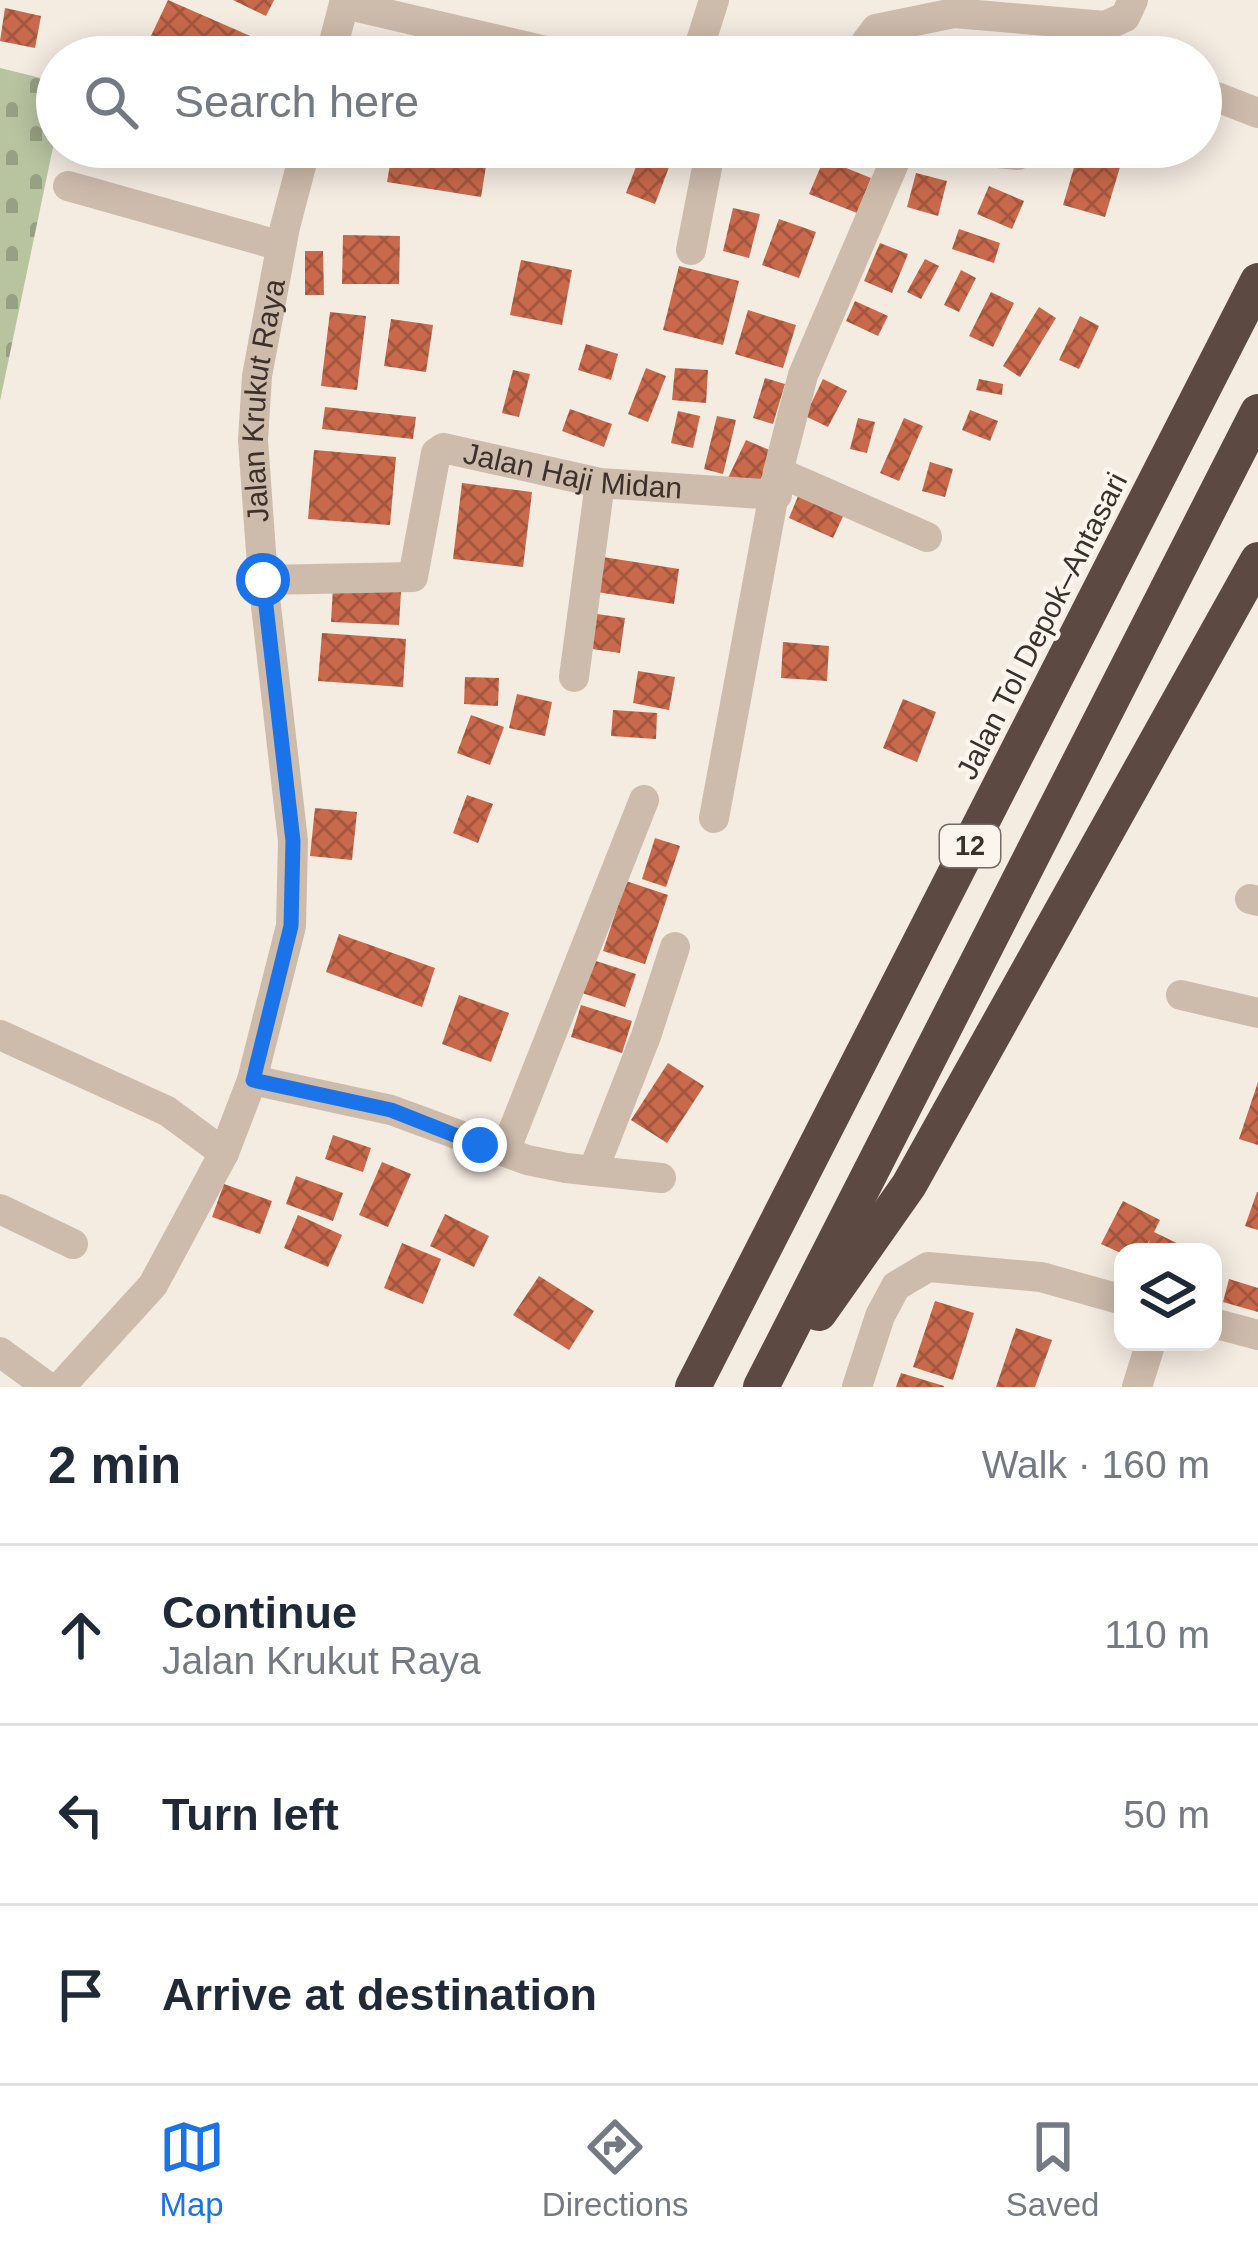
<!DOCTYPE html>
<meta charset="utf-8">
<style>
:root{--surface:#fff;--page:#f6f6f7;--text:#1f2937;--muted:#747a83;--line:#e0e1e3;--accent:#1a73e8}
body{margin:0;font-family:Helvetica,sans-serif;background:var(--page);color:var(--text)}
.controls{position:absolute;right:36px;bottom:36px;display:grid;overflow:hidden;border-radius:24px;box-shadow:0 6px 30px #0003}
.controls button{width:108px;height:108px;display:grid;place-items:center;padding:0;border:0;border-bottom:3px solid var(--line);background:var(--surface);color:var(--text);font:60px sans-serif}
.stop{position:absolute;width:36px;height:36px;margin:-27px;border:9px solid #1a73e8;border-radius:50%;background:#fff}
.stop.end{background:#1a73e8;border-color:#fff;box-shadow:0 3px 12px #0008}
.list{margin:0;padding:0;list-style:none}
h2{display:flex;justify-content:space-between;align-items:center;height:156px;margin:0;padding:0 48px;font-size:51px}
h2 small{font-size:39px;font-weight:400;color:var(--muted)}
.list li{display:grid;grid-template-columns:78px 1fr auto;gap:36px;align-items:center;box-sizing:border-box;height:180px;padding:0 48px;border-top:3px solid var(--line)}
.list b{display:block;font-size:45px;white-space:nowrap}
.list p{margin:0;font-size:39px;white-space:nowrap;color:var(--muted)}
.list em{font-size:39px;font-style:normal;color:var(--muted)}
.icon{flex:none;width:66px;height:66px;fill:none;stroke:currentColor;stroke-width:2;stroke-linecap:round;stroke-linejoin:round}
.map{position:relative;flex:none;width:1258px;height:1387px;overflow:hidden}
.search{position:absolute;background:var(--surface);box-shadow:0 6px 30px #0003;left:36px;right:36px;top:36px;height:132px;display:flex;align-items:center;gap:30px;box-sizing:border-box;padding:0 42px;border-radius:66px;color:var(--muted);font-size:45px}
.sheet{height:696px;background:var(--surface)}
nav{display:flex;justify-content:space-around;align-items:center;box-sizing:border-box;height:168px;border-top:3px solid var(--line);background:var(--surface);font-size:33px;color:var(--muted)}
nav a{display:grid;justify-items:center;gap:6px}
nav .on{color:var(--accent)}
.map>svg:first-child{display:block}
.cemetery{fill:url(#cemetery-stones)}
.building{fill:url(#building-cross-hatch)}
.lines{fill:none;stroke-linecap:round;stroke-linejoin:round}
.minor{stroke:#cdbbac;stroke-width:30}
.highway{stroke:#5c4a42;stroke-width:36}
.route{stroke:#1a73e8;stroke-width:15}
.labels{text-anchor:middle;stroke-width:9;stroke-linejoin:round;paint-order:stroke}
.shield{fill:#fbf5ee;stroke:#756b66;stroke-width:3}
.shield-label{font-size:27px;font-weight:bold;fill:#3b302b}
.street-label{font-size:30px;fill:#3b302b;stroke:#fbf5ee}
</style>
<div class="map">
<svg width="1258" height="1387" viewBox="0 0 1258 1387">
<defs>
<pattern id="cemetery-stones" width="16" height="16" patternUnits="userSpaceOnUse" patternTransform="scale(3)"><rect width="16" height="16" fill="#b8c4a0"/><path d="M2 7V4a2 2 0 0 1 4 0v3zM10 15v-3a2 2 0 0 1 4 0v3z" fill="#97a083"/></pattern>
<pattern id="building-cross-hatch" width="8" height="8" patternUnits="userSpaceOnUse" patternTransform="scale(3)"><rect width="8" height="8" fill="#c8694b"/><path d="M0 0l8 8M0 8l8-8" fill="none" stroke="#a4573f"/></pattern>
</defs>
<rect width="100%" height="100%" fill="#f4ebe1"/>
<polygon class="cemetery" points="0,68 57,82 57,128 0,401"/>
<g class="building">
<polygon points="168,0 257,39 248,57 141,57"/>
<polygon points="233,0 274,0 266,16"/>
<polygon points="5,8 41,16 35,48 0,41"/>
<polygon points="393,147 446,147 488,154 481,197 387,182"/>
<polygon points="498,147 600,147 599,154 547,149 546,162 497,157"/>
<polygon points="642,151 671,162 655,204 626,193"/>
<polygon points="1078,154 1120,167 1105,217 1063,205"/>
<polygon points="824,159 871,178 857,213 809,194"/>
<polygon points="916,173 947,181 938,216 907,207"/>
<polygon points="989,186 1024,201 1012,229 977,214"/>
<polygon points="733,208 760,214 749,258 723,251"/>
<polygon points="779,219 816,232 799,278 762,265"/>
<polygon points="959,229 1000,243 994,263 952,249"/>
<polygon points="343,235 400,236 399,284 342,284"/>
<polygon points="880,243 908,254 892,293 864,281"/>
<polygon points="305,251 323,251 324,295 305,295"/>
<polygon points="925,259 939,266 921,299 907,292"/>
<polygon points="521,260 572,270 562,325 510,315"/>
<polygon points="679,266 739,281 723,345 663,330"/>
<polygon points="961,270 976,278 959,312 944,305"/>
<polygon points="991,292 1014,303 993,347 969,336"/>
<polygon points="855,301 888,316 878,336 846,321"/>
<polygon points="1039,307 1056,318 1020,377 1003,366"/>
<polygon points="748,310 796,325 783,368 735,354"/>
<polygon points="330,312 366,316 357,390 321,386"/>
<polygon points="1080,316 1099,326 1079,369 1059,360"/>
<polygon points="391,319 433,325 426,372 384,366"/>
<polygon points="586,344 618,354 611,380 578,370"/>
<polygon points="646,368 666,376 648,422 628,414"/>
<polygon points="675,368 708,370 706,403 672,400"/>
<polygon points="513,370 530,374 519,417 502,413"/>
<polygon points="765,378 785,384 773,424 753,418"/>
<polygon points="823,379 847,391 828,427 805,416"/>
<polygon points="979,379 1003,384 1002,395 976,390"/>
<polygon points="325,407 416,417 413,439 322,429"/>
<polygon points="570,409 612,424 604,447 562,431"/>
<polygon points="970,410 998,421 990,441 962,430"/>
<polygon points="678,411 700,416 693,448 671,443"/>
<polygon points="717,416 736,420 723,474 704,469"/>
<polygon points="858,418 875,422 867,453 850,449"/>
<polygon points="904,418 923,426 899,481 880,473"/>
<polygon points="746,440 774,452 755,491 728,478"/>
<polygon points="314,450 396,457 390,525 308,519"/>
<polygon points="930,462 953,469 945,497 922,491"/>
<polygon points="462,483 532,492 523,567 453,559"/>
<polygon points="801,489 846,510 833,538 789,518"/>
<polygon points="603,557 679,569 674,604 597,592"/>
<polygon points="333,587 401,592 399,625 331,622"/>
<polygon points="590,613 625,618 620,653 585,648"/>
<polygon points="322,633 406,639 403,687 318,681"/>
<polygon points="783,642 829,646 827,681 781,678"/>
<polygon points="638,671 675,677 669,710 633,703"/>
<polygon points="465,677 499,678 498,706 464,704"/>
<polygon points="517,694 552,702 545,736 509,728"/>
<polygon points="903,699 936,712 917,762 883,748"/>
<polygon points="613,710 657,713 656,739 611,736"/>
<polygon points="471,715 504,727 490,765 457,753"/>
<polygon points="467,795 493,804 478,843 453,833"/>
<polygon points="315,808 357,812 352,860 310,856"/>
<polygon points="655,838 680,846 666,887 642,879"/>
<polygon points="626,881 668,895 645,964 603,951"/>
<polygon points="339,934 435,968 422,1007 326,972"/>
<polygon points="593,960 636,974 625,1007 582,993"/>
<polygon points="459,995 509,1013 491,1062 442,1044"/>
<polygon points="581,1005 632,1021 622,1053 571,1037"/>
<polygon points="668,1063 704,1086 667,1143 631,1120"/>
<polygon points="1258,1082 1258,1145 1239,1139"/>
<polygon points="333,1135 371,1148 363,1172 325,1159"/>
<polygon points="382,1162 411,1174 388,1227 359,1215"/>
<polygon points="296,1176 343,1193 333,1221 286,1204"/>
<polygon points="224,1184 272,1201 260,1234 212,1217"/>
<polygon points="1257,1192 1258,1192 1258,1230 1245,1226"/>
<polygon points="1123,1201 1160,1220 1154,1232 1185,1247 1183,1252 1146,1252 1150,1239 1144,1252 1123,1254 1101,1244"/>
<polygon points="445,1214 489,1236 474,1267 430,1246"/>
<polygon points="298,1215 342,1235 328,1267 284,1248"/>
<polygon points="402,1243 441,1259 423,1304 384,1288"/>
<polygon points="539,1276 594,1311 569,1350 513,1315"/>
<polygon points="1229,1279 1258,1288 1258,1312 1223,1302"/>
<polygon points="935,1301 974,1313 953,1380 913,1367"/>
<polygon points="1016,1328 1052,1340 1035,1387 996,1387"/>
<polygon points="901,1373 944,1386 944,1387 896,1387"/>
</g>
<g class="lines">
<g class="minor">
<polyline points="344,4 572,57"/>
<polyline points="330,57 345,0"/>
<polyline points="696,57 714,0"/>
<polyline points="855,57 876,29 954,13 1105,26 1125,17 1133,0"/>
<polyline points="922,57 1053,54 1070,57"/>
<polyline points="1201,91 1258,113"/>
<polyline points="936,147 1018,155 1032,147"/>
<polyline points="68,186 281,246"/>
<polyline points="691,250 711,147"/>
<polyline points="778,472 927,537"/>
<path id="s1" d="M263 580 413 577 436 453 443 448 600 483 777 495"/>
<polyline points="574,677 600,483"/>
<polyline points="714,818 778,472 803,375 901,147"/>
<polyline points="1250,899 1258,901"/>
<polyline points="1181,995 1258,1013"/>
<polyline points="0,1035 167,1111 224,1153"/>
<polyline points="252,1080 391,1110 527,1160 566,1168 661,1178"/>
<polyline points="505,1151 644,800"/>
<polyline points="593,1171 646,1036 675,947"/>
<polyline points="0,1209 73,1244"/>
<polyline points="1213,1323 1258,1335"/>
<polyline points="0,1352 48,1387"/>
<path id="s2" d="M60 1387 153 1285 224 1153 252 1080 291 926 293 841 263 580 253 440 257 376 285 227 306 147"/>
<polyline points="857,1387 880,1316 896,1286 928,1267 1041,1277 1123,1300"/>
<polyline points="1137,1387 1151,1342"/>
</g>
<g class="highway">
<polyline points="819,1313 909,1185 1258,560"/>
<polyline points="693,1387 1258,281"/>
<polyline points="761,1387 1258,412"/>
</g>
</g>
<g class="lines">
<polyline class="route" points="263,580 293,841 291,926 253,1080 391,1110 480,1145"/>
</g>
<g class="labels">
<rect class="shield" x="940" y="825" width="60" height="42" rx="9"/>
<g class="shield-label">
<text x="970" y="855">12</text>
</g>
<g class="street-label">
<text dy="10" stroke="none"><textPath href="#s2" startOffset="1053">Jalan Krukut Raya</textPath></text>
<text dy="10" stroke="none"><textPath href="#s1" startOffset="417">Jalan Haji Midan</textPath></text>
<text transform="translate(1042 626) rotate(-63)" y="10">Jalan Tol Depok–Antasari</text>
</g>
</g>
</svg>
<div class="controls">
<button><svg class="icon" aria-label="layers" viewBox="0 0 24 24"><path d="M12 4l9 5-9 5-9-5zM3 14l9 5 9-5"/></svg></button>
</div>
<div class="stop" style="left:263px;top:580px"></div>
<div class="stop end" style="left:480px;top:1145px"></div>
<div class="search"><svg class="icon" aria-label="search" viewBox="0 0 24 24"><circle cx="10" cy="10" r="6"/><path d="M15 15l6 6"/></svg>Search here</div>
</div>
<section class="sheet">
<h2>2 min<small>Walk · 160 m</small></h2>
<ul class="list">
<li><svg class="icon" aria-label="ahead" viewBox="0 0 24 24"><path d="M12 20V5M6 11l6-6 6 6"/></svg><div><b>Continue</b><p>Jalan Krukut Raya</p></div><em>110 m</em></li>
<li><svg class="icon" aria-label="left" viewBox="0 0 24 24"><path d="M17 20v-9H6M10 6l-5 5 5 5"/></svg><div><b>Turn left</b></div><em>50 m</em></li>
<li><svg class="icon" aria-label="arrive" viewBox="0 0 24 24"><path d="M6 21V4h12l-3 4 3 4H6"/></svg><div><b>Arrive at destination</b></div></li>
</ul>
</section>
<nav>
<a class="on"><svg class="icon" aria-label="map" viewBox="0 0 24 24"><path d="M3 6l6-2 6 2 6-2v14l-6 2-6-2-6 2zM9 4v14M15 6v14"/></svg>Map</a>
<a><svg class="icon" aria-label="directions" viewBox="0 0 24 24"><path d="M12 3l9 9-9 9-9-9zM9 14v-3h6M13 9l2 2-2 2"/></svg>Directions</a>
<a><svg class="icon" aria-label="saved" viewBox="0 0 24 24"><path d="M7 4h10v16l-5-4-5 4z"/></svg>Saved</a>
</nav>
